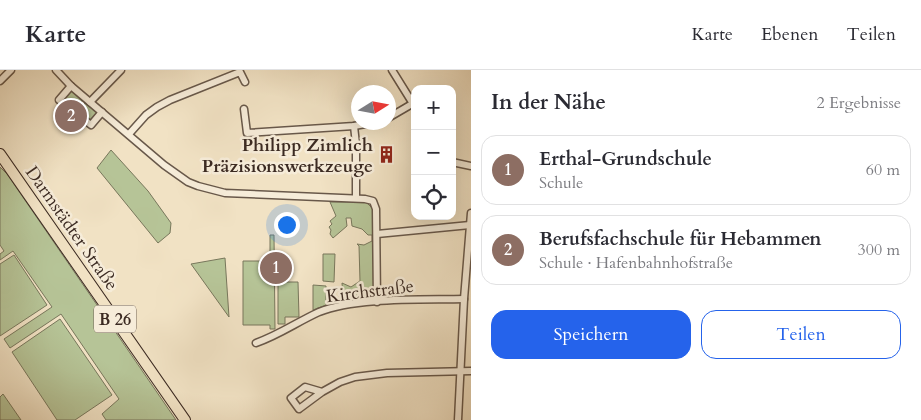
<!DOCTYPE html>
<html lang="de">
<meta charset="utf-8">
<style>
:root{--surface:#fff;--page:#f7f7f7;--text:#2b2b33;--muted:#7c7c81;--line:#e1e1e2;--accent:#2563eb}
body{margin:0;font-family:Cardo,serif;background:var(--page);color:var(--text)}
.controls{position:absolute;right:15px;top:15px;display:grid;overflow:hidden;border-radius:10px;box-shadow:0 5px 20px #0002}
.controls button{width:45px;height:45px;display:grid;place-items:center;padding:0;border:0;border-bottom:1px solid var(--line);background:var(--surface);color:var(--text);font:25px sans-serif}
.compass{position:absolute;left:351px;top:15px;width:45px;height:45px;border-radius:50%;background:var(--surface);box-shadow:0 5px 20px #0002;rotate:79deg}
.you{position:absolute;left:286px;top:154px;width:18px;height:18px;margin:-12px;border:4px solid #fff;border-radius:50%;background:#1a73e8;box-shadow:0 0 0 8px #1a73e833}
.badge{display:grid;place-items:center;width:32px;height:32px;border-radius:50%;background:var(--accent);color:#fff;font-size:16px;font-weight:700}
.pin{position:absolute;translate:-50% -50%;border:2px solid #fff;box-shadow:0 1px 5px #0006}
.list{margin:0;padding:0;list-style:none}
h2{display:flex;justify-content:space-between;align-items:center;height:65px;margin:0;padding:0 20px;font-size:21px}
h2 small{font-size:16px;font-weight:400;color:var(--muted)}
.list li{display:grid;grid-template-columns:32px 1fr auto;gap:15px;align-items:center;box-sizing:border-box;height:70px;margin:0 10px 10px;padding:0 10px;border:1px solid var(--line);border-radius:15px}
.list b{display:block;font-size:19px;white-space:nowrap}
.list p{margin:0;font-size:16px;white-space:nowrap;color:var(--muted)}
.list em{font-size:16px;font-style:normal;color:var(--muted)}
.actions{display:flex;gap:10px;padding:15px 20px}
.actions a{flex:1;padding:11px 0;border:1px solid var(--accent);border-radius:15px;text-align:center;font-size:18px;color:var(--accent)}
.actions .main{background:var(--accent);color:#fff}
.icon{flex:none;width:28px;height:28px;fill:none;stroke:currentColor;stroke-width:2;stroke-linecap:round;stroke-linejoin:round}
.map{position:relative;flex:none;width:471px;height:350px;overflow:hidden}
header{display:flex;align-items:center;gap:30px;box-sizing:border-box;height:70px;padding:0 25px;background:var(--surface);border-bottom:1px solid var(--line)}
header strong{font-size:24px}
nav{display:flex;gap:28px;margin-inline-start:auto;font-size:18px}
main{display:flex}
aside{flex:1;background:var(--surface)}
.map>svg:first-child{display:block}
.green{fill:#b6c497;stroke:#78775c}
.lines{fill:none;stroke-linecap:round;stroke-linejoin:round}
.street-casing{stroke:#68584a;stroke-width:9}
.primary-casing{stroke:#3b2a22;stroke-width:12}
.street{stroke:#f6ecd9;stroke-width:6}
.primary{stroke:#f1e2c4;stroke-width:10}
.labels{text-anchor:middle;stroke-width:5;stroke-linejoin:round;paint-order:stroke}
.shield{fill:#f6ecd9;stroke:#736459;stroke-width:1}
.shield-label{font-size:16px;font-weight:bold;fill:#3b2a22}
.poi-label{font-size:18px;font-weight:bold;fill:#3b2a22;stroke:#f6ecd9;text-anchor:end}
.street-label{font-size:18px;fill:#3b2a22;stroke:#f6ecd9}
</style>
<header>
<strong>Karte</strong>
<nav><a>Karte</a><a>Ebenen</a><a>Teilen</a></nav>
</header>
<main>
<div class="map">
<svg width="471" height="350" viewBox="0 0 471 350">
<rect width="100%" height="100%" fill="#f1e2c4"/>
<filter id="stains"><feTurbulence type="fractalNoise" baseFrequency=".004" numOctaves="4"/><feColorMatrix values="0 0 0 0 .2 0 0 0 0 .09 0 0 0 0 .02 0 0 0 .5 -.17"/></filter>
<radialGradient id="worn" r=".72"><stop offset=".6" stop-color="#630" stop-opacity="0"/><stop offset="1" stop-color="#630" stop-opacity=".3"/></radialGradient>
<g class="green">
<polygon points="71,20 83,30 75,38 63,29"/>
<polygon points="85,33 98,43 91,51 79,42"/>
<polygon points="111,80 148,121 171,153 170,163 158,173 97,98"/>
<polygon points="0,97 7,104 176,350 106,350 102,344 119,329 61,244 10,278 4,269 52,237 13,181 0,190 0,184 4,181 0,175"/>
<polygon points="330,132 366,132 373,139 375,228 343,232 342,213 351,217 360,211 359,176 357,174 364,175 372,171 372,165 368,165 362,159 352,156 351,148 346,148 347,156 333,168 330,164 331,160 329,157 332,154 330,151 336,146"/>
<polygon points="270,165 274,165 275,259 270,259 270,255 243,255 243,191 270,191"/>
<polygon points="323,184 335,184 334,212 323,211"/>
<polygon points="14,185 47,235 0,266 0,194"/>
<polygon points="225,188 229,247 191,194"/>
<polygon points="278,212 298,212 299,247 285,247 285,254 278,254"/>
<polygon points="313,215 326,216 326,235 313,240"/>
<polygon points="60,249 112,325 75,350 57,350 12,282"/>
<polygon points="3,324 21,350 0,350 0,327"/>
</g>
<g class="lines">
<defs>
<g id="street">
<polyline points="56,0 71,16 164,95 188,112 198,116 225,123 365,129 373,131 376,139 377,232"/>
<polyline points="392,0 415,37"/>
<polyline points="0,11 11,0"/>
<polyline points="71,16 59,30 91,55 102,42"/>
<polyline points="90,32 121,0"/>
<polyline points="244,39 247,63 354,56 377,52"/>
<polyline points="388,48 412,34"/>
<polyline points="354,56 356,74 356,128"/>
<polyline points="129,64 146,45 157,37 170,30 240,2 245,12"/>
<polyline points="452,92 471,96"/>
<polyline points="377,164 470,155"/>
<path d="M256 273C279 265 297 252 319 242 355 227 423 230 464 229"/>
<polyline points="322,322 305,317 291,328 299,339 322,322 340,312 355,307 387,303 471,301"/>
<polyline points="458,350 464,229 471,143"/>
</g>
<polyline id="primary" points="0,84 185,350"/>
</defs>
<use href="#street" class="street-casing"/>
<use href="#primary" class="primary-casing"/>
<use href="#street" class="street"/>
<use href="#primary" class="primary"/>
</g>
<defs>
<symbol id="building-bare" viewBox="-9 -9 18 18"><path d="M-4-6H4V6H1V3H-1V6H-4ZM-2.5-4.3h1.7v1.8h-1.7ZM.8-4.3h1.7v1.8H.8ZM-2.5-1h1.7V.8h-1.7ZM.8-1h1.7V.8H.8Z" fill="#8f2418" stroke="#f6ecd9" stroke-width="2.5" paint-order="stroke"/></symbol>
</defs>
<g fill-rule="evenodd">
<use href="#building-bare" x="374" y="72" width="25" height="25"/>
</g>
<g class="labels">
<rect class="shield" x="94" y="235.5" width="42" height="27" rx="4"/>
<g class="shield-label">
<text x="115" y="255">B 26</text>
</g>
<g class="poi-label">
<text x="373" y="81">Philipp Zimlich<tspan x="373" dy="21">Präzisionswerkzeuge</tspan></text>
</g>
<g class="street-label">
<text transform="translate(72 158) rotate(55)" y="6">Darmstädter Straße</text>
<text transform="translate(370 221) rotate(-7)" y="6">Kirchstraße</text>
</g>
</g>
<rect width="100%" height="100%" filter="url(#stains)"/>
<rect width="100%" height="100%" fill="url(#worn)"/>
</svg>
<div class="controls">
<button>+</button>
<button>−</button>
<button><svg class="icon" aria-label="locate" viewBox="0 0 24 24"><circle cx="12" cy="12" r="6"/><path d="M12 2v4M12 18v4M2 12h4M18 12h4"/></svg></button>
</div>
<svg class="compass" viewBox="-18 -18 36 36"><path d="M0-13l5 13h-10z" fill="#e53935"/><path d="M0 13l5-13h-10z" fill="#7c7c81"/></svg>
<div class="you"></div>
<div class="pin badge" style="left:276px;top:198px;background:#8d6e63">1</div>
<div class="pin badge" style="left:71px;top:46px;background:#8d6e63">2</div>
</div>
<aside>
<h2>In der Nähe<small>2 Ergebnisse</small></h2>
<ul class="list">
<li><span class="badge" style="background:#8d6e63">1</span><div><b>Erthal-Grundschule</b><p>Schule</p></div><em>60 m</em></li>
<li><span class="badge" style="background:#8d6e63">2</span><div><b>Berufsfachschule für Hebammen</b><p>Schule · Hafenbahnhofstraße</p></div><em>300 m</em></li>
</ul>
<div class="actions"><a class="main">Speichern</a><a>Teilen</a></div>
</aside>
</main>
